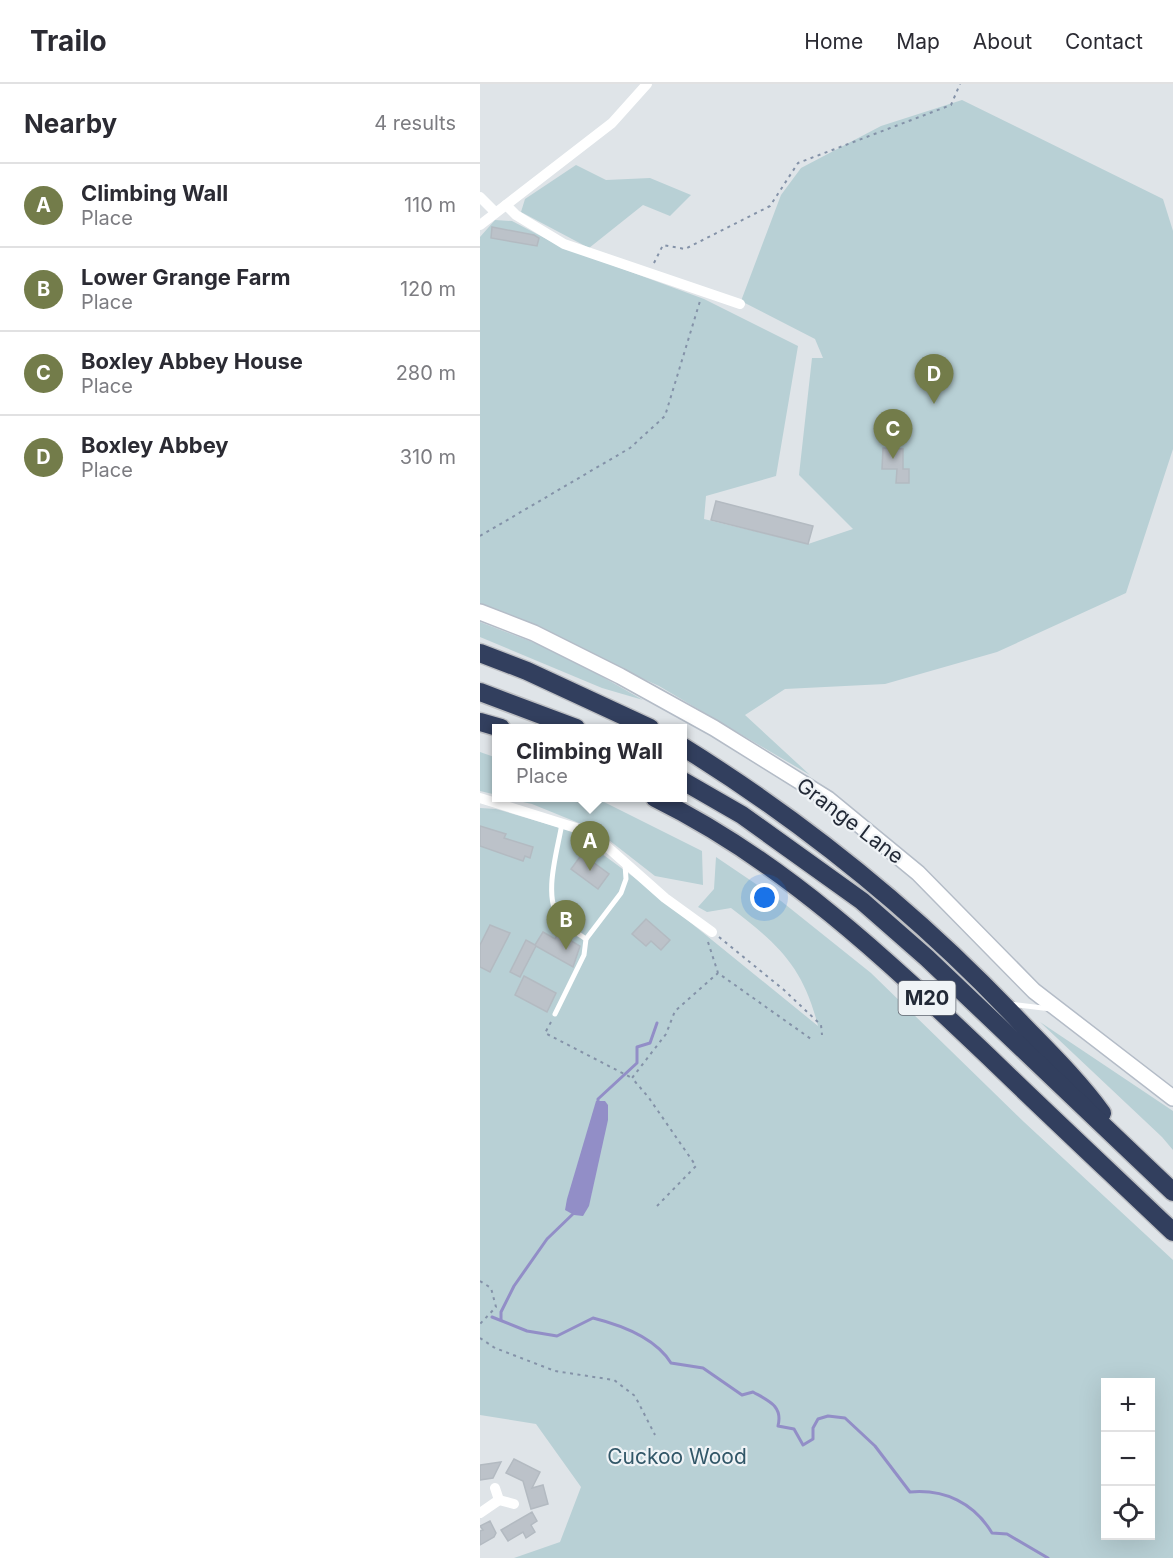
<!DOCTYPE html>
<meta charset="utf-8">
<style>
:root{--surface:#fff;--page:#f7f7f7;--text:#2b2b33;--muted:#7c7c81;--line:#e1e1e2;--accent:#737c4a}
body{margin:0;font-family:Inter,sans-serif;background:var(--page);color:var(--text)}
.controls{position:absolute;right:18px;bottom:18px;display:grid;overflow:hidden;border-radius:0px;box-shadow:0 6px 24px #0002}
.controls button{width:54px;height:54px;display:grid;place-items:center;padding:0;border:0;border-bottom:2px solid var(--line);background:var(--surface);color:var(--text);font:30px sans-serif}
.you{position:absolute;left:285px;top:814px;width:21px;height:21px;margin:-15px;border:4px solid #fff;border-radius:50%;background:#1a73e8;box-shadow:0 0 0 9px #1a73e833}
.badge{display:grid;place-items:center;width:39px;height:39px;border-radius:50%;background:var(--accent);color:#fff;font-size:20px;font-weight:700}
.pin{position:absolute;translate:-50% -50px;filter:drop-shadow(0 2px 3px #0008)}
.pin::after{content:'';position:absolute;top:32px;width:21px;height:18px;background:inherit;clip-path:polygon(0 0,100% 0,50% 100%)}
.popup{position:absolute;left:12px;top:640px;width:195px;height:78px;box-sizing:border-box;display:grid;place-content:center;border-radius:0px;background:var(--surface);filter:drop-shadow(0 2px 4px #0005);font-size:20px;white-space:nowrap;color:var(--muted)}
.popup b{font-size:22px;color:var(--text)}
.popup::after{content:'';position:absolute;left:50%;top:100%;margin-left:-12px;border:12px solid transparent;border-top-color:var(--surface)}
.list{margin:0;padding:0;list-style:none}
h2{display:flex;justify-content:space-between;align-items:center;height:78px;margin:0;padding:0 24px;font-size:26px}
h2 small{font-size:20px;font-weight:400;color:var(--muted)}
.list li{display:grid;grid-template-columns:39px 1fr auto;gap:18px;align-items:center;box-sizing:border-box;height:84px;padding:0 24px;border-top:2px solid var(--line)}
.list b{display:block;font-size:22px;white-space:nowrap}
.list p{margin:0;font-size:20px;white-space:nowrap;color:var(--muted)}
.list em{font-size:20px;font-style:normal;color:var(--muted)}
.icon{flex:none;width:33px;height:33px;fill:none;stroke:currentColor;stroke-width:2;stroke-linecap:round;stroke-linejoin:round}
.map{position:relative;flex:none;width:693px;height:1474px;overflow:hidden}
header{display:flex;align-items:center;gap:36px;box-sizing:border-box;height:84px;padding:0 30px;background:var(--surface);border-bottom:2px solid var(--line)}
header strong{font-size:28px}
nav{display:flex;gap:33px;margin-inline-start:auto;font-size:21px}
main{display:flex}
aside{flex:1;background:var(--surface)}
.map>svg:first-child{display:block}
.green{fill:#b8d0d5;fill-rule:evenodd}
.water{fill:#928ec7}
.lines{fill:none;stroke-linecap:round;stroke-linejoin:round}
.stream{stroke:#928ec7;stroke-width:3}
.building{fill:#bcc2c9;stroke:#b3bac1;stroke-width:1.5}
.secondary-casing{stroke:#b4bcc7;stroke-width:18}
.highway-casing{stroke:#bdbfc3;stroke-width:21}
.path{stroke:#8492a8;stroke-width:2;stroke-dasharray:3 4.5;stroke-linecap:butt}
.lane{stroke:#fff;stroke-width:5}
.street{stroke:#fff;stroke-width:10}
.secondary{stroke:#fff;stroke-width:15}
.highway{stroke:#323f5e;stroke-width:18}
.labels{text-anchor:middle;stroke-width:4.5;stroke-linejoin:round;paint-order:stroke}
.shield{fill:#eff3f6;stroke:#606670;stroke-width:1.5}
.shield-label{font-size:20px;font-weight:bold;fill:#222936}
.street-label{font-size:21px;fill:#222936;stroke:#eff3f6}
.park-label{font-size:21px;fill:#325768;stroke:#eff3f6}
</style>
<header>
<strong>Trailo</strong>
<nav><a>Home</a><a>Map</a><a>About</a><a>Contact</a></nav>
</header>
<main>
<aside>
<h2>Nearby<small>4 results</small></h2>
<ul class="list">
<li><span class="badge">A</span><div><b>Climbing Wall</b><p>Place</p></div><em>110 m</em></li>
<li><span class="badge">B</span><div><b>Lower Grange Farm</b><p>Place</p></div><em>120 m</em></li>
<li><span class="badge">C</span><div><b>Boxley Abbey House</b><p>Place</p></div><em>280 m</em></li>
<li><span class="badge">D</span><div><b>Boxley Abbey</b><p>Place</p></div><em>310 m</em></li>
</ul>
</aside>
<div class="map">
<svg width="693" height="1474" viewBox="0 0 693 1474">
<rect width="100%" height="100%" fill="#dfe4e8"/>
<g class="green">
<polygon points="482,16 683,115 693,147 693,365 646,509 517,568 405,600 305,605 265,631 330,691 179,602 0,521 0,153 15,136 32,137 78,161 224,215 318,262 296,392 226,412 224,435 328,460 373,445 319,391 332,274 343,274 335,255 261,217 301,111 321,84 401,42"/>
<polygon points="96,81 126,96 170,94 211,111 190,132 163,121 109,164 41,128 45,115"/>
<polygon points="0,538 79,568 163,616 122,604 0,553"/>
<polygon points="0,668 17,674 17,711 0,707"/>
<polygon points="25,714 116,714 222,767 223,801 175,792 116,746 52,720"/>
<path d="M0 724 16 725 91 747 163 800 338 942C323 882 298 860 251 824L227 828 218 823 234 805 236 773 301 817 391 889 544 1038 693 1176V1474H34L80 1458 101 1403 56 1340 0 1331ZM626 1298H670V1452H626Z"/>
<polygon points="560,938 693,1027 693,1066 682,1053"/>
</g>
<polygon class="water" points="116,1017 125,1017 128,1021 128,1036 109,1122 103,1132 94,1131 85,1126 87,1115"/>
<g class="lines">
<g class="stream">
<polyline points="118,1019 118,1015 157,979 157,963 170,959 177,939"/>
<path d="M12 1233 47 1247 77 1252 113 1234C141 1241 175 1253 191 1279L223 1284 262 1311 273 1308C289 1317 303 1322 298 1342L314 1345 323 1361 333 1355V1344L338 1335 348 1332 365 1334 395 1362 430 1408C465 1405 494 1419 512 1449L527 1450 568 1474"/>
<polyline points="21,1236 21,1228 34,1202 67,1155 95,1128"/>
</g>
</g>
<g class="building">
<polygon points="12,143 54,151 59,154 57,162 11,154"/>
<polygon points="403,364 423,365 423,385 429,385 429,399 416,399 417,385 402,385"/>
<polygon points="236,417 333,442 328,460 231,436"/>
<polygon points="0,742 26,750 24,754 53,763 50,774 45,772 43,777 0,762"/>
<polygon points="102,770 129,790 118,805 91,785"/>
<polygon points="166,835 190,856 181,866 171,857 166,862 152,850"/>
<polygon points="10,841 30,849 10,888 0,883 0,861"/>
<polygon points="63,848 75,855 78,849 100,862 93,883 56,862 40,893 30,888 46,856 55,861"/>
<polygon points="44,892 76,909 67,928 35,911"/>
<polygon points="34,1375 60,1388 52,1404 63,1401 68,1420 51,1425 43,1397 26,1389"/>
<polygon points="21,1378 13,1394 0,1396 0,1381"/>
<polygon points="52,1428 57,1437 51,1441 55,1448 46,1454 43,1448 28,1457 21,1446"/>
<polygon points="10,1437 16,1449 14,1453 0,1461 0,1447 3,1446 0,1442"/>
</g>
<g class="lines">
<defs>
<polyline id="secondary" points="0,528 54,549 140,592 234,644 348,715 438,789 554,907 693,1014"/>
<g id="highway">
<polyline points="0,569 47,587 170,644"/>
<polyline points="0,608 96,644"/>
<polyline points="0,638 21,644"/>
<path d="M203 663C327 740 440 832 540 938 568 967 598 996 622 1029"/>
<polyline points="203,697 262,731 382,817 447,874 693,1108"/>
<path d="M175 714C303 777 406 875 508 972 569 1031 631 1089 693 1148"/>
</g>
</defs>
<use href="#secondary" class="secondary-casing"/>
<use href="#highway" class="highway-casing"/>
<g class="path">
<polyline points="174,179 183,161 205,165 290,122 318,79 471,21 480,0"/>
<polyline points="0,452 150,364 185,332 220,217"/>
<polyline points="239,853 304,906 341,941 342,951"/>
<polyline points="228,858 238,889 331,955"/>
<polyline points="71,938 65,949 152,994"/>
<polyline points="177,1122 216,1082 169,1014 152,994 186,950 195,927 238,889"/>
<polyline points="0,1197 11,1204 16,1223 0,1240"/>
<polyline points="0,1254 15,1264 75,1287 134,1296 155,1312 175,1351"/>
</g>
<g class="lane">
<path d="M82 739C78 766 62 812 80 836 86 844 98 849 106 855"/>
<polyline points="530,920 571,925"/>
<polyline points="75,930 104,871 106,855 141,809 146,795 145,780"/>
</g>
<g class="street">
<polyline points="0,113 15,128"/>
<polyline points="26,121 36,131 84,160 260,220"/>
<polyline points="0,141 132,39 167,0"/>
<polyline points="0,714 96,744 124,760 185,814 232,848"/>
<polyline points="19,1416 34,1420"/>
<polyline points="0,1429 19,1416 15,1404"/>
</g>
<use href="#secondary" class="secondary"/>
<use href="#highway" class="highway"/>
</g>
<g class="labels">
<rect class="shield" x="418.5" y="897" width="57" height="34" rx="4.5"/>
<g class="shield-label">
<text x="447" y="921">M20</text>
</g>
<g class="street-label">
<text transform="translate(370 737) rotate(37)" y="7">Grange Lane</text>
</g>
<g class="park-label">
<text x="197" y="1380">Cuckoo Wood</text>
</g>
</g>
</svg>
<div class="controls">
<button>+</button>
<button>−</button>
<button><svg class="icon" aria-label="locate" viewBox="0 0 24 24"><circle cx="12" cy="12" r="6"/><path d="M12 2v4M12 18v4M2 12h4M18 12h4"/></svg></button>
</div>
<div class="you"></div>
<div class="pin badge" style="left:110px;top:787px">A</div>
<div class="popup"><b>Climbing Wall</b>Place</div>
<div class="pin badge" style="left:86px;top:866px">B</div>
<div class="pin badge" style="left:413px;top:375px">C</div>
<div class="pin badge" style="left:454px;top:320px">D</div>
</div>
</main>
